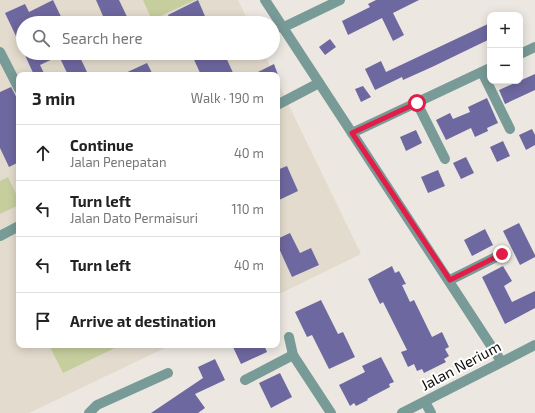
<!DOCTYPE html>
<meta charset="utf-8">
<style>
:root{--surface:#fff;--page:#f2f2f2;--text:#222;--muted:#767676;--line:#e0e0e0}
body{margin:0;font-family:"Exo 2",sans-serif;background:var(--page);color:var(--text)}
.controls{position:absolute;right:12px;top:12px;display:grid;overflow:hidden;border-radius:8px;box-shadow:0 2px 10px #0003}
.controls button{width:36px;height:36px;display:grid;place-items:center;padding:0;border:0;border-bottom:1px solid var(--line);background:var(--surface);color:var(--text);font:20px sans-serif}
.stop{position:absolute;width:12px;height:12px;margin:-9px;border:3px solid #e11d48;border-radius:50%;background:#fff}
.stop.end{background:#e11d48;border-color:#fff;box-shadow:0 1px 4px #0008}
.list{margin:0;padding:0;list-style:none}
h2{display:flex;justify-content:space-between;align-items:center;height:52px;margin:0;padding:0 16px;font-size:17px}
h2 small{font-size:13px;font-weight:400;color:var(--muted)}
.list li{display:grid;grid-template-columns:26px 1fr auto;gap:12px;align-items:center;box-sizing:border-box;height:56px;padding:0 16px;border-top:1px solid var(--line)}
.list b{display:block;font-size:15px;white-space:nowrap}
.list p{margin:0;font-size:13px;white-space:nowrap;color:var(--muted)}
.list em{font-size:13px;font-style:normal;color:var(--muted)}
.icon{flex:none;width:22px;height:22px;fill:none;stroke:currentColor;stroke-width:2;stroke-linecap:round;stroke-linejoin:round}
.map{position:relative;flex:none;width:535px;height:413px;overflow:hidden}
.search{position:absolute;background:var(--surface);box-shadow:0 2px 10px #0003;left:16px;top:16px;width:264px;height:44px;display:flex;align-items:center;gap:10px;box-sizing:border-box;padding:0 14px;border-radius:22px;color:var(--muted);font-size:15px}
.panel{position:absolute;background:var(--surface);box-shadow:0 2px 10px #0003;left:16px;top:72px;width:264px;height:276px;border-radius:8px}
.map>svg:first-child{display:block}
.built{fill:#e3dbcd}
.green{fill:#c7ce9e}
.building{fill:#6e68a0}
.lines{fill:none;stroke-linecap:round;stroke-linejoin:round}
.minor{stroke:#789b97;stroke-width:10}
.route{stroke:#e11d48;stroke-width:5}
.labels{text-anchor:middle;stroke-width:4;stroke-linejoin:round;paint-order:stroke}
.street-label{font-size:15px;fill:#110f0d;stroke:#fff}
</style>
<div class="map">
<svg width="535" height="413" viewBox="0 0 535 413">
<rect width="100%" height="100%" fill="#ece8e1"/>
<g class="built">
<polygon points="0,0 238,0 249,23 23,23 23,53 264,53 274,75 19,75 19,345 171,345 29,413 0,413"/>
<polygon points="277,81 361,254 277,295"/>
</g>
<g class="green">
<polygon points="143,0 195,0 152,20"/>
<polygon points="8,177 19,200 19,205 0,214 0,181"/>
<polygon points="49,345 121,345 63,373"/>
</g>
<g class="building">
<polygon points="53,0 64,23 23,23 23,51 5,13 25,4 29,12"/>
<polygon points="96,0 119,0 130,23 106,23"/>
<polygon points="198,0 208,23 172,23 168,15"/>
<polygon points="376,0 419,0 393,13 404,35 393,41 382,18 348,35 342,21 370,7 368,4"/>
<polygon points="490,23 490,39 432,67 403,80 402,77 375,90 365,69 381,61 386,72"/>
<polygon points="330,39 336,47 325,55 319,47"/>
<polygon points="24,53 78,53 87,72 80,75 68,75 59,56 40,65 45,75 34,75"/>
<polygon points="191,53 224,53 234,75 201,75"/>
<polygon points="147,63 153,75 121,75"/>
<polygon points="274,64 278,75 252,75"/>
<polygon points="535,74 535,90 505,104 499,90"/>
<polygon points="363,86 371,97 361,102 355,89"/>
<polygon points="11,87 19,102 19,162 9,167 0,148 0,92"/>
<polygon points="487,98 498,123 487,128 488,131 475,137 471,128 446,140 436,120 450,113 453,119 470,112 468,107"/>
<polygon points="532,129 535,135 535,145 526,150 519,135"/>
<polygon points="416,130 422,143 406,151 400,137"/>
<polygon points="503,141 510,156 497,162 490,147"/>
<polygon points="466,157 474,173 461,179 453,163"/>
<polygon points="287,166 298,191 277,201 277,170"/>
<polygon points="438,170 445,186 428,193 421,177"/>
<polygon points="519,223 535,255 535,257 520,265 503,231"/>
<polygon points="485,229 493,245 472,256 464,240"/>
<polygon points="290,233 300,253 311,248 319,265 292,277 277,244 277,239"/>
<polygon points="392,266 395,273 399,271 406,284 402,285 410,302 414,300 432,337 442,332 449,347 445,349 449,356 444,359 446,362 424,373 422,369 417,371 414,364 408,367 401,352 407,350 383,302 380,304 368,279"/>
<polygon points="503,266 512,281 504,286 512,302 535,291 535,308 505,324 482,277"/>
<polygon points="321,300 338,334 343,332 355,357 329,369 312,335 307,337 295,312"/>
<polygon points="232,345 264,345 267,352 241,364"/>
<polygon points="381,357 394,382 389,384 390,387 367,399 368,400 356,406 354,403 350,406 339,385 365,372 362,366"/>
<polygon points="215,359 225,380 195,394 205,408 198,413 151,413 203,378 198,367"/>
<polygon points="280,373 292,397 271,408 259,383"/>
</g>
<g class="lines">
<g class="minor">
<polyline points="265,0 501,361"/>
<polyline points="282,28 340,0"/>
<polyline points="0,52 19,89"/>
<polyline points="520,54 535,47"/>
<polyline points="482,72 510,129"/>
<polyline points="417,103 445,159"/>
<polyline points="277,105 319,83"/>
<polyline points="352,133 490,68"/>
<polyline points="0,236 19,226"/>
<polyline points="450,280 502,254"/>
<polyline points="289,337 293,355 331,413"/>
<polyline points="245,380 293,355"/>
<polyline points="425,402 431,413"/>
<polyline points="89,413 97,405 168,373"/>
<polyline points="402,413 535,345"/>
</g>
</g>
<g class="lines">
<polyline class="route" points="417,103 352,133 450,280 502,254"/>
</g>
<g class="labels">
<g class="street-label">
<text transform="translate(461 366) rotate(-28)" y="5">Jalan Nerium</text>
</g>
</g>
</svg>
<div class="controls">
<button>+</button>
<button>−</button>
</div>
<div class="stop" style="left:417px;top:103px"></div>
<div class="stop end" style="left:502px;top:254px"></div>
<div class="search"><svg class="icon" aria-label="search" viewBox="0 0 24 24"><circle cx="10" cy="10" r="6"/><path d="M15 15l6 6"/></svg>Search here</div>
<section class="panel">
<h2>3 min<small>Walk · 190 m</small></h2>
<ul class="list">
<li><svg class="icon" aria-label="ahead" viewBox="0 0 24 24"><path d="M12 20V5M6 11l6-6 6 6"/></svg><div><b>Continue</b><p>Jalan Penepatan</p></div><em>40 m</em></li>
<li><svg class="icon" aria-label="left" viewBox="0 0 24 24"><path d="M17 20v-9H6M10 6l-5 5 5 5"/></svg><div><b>Turn left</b><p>Jalan Dato Permaisuri</p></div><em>110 m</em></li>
<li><svg class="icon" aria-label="left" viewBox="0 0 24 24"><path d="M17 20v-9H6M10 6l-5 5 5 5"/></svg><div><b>Turn left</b></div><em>40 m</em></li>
<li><svg class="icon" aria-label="arrive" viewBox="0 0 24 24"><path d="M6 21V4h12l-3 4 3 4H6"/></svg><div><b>Arrive at destination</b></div></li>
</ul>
</section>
</div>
